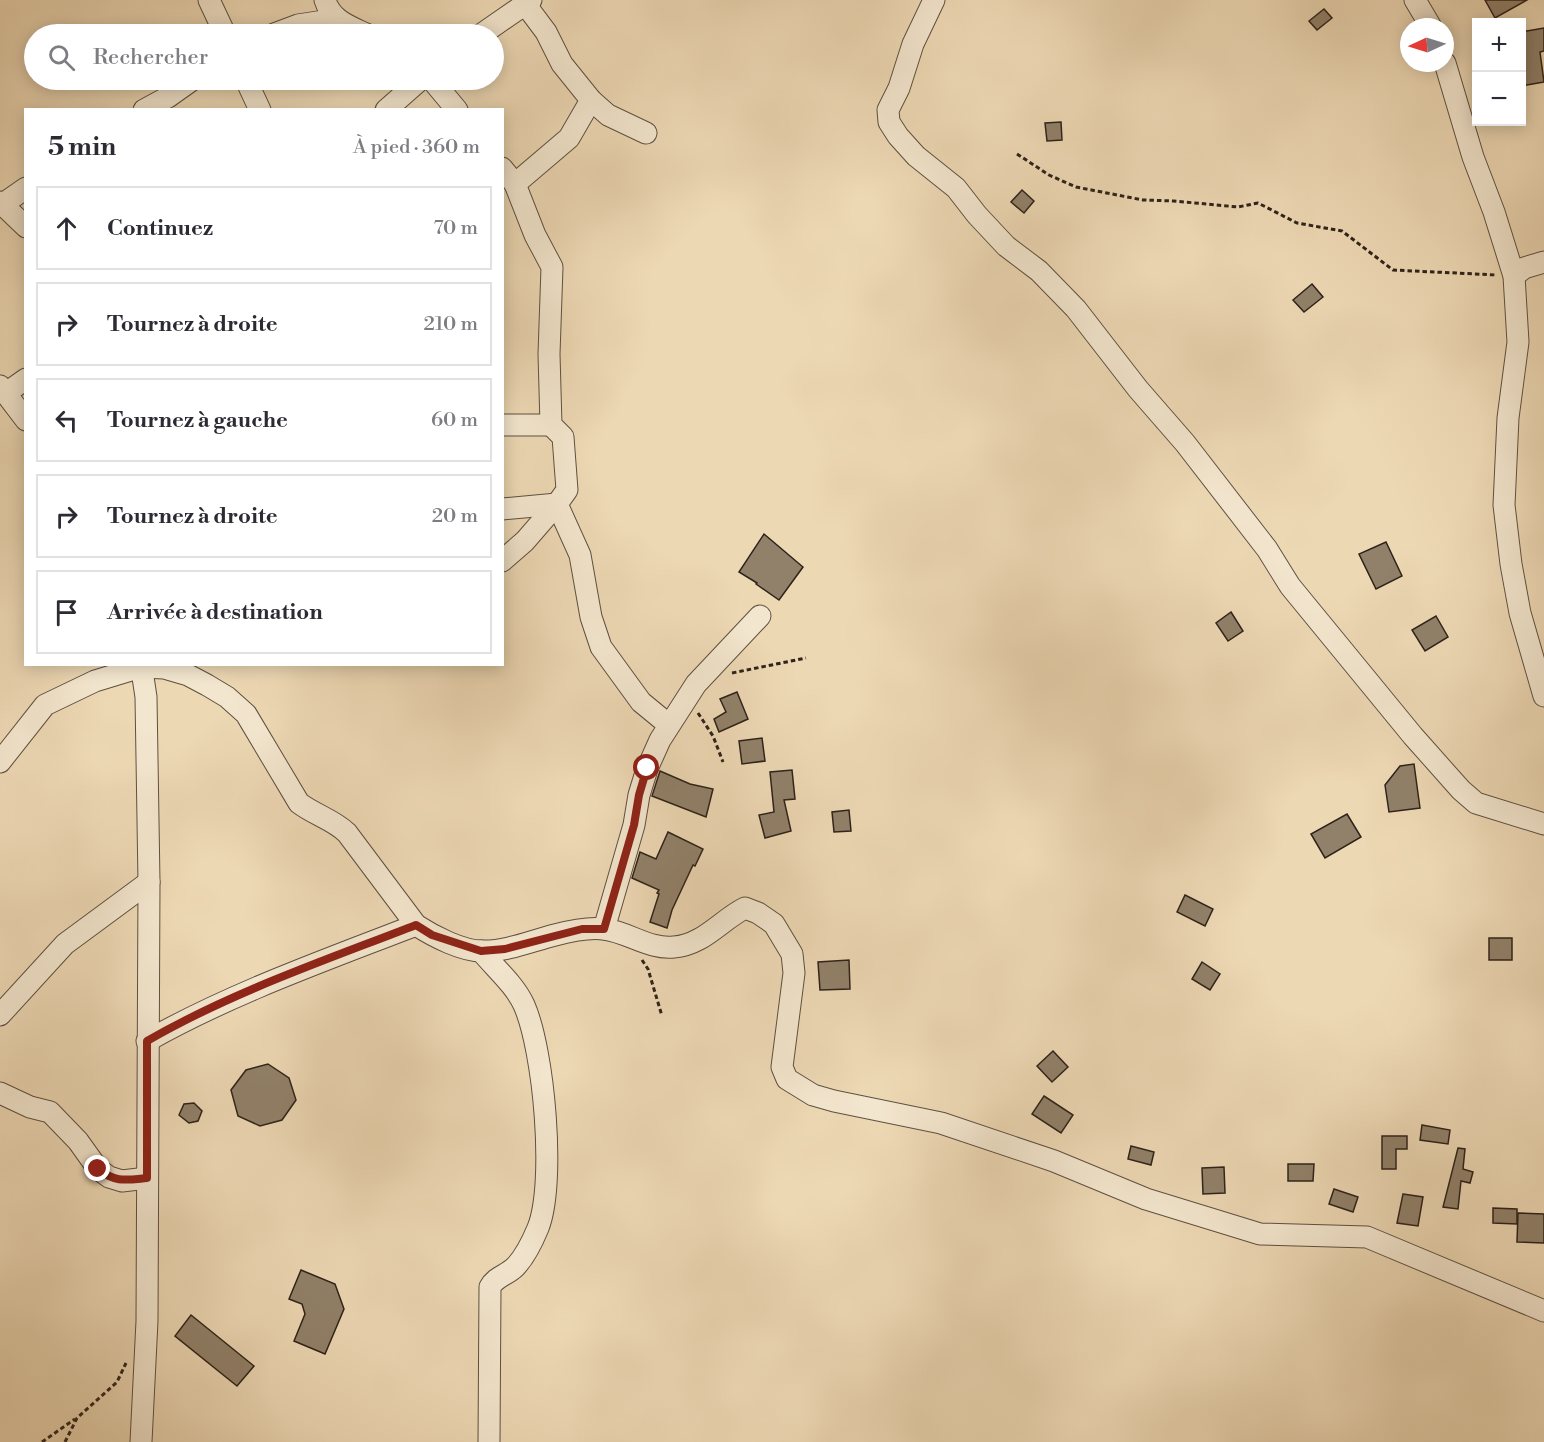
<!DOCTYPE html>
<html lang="fr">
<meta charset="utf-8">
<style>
:root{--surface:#fff;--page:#f2f2f3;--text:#2b2b33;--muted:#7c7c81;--line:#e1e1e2}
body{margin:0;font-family:"Libre Bodoni",serif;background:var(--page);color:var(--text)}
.controls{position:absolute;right:18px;top:18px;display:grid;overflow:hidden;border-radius:0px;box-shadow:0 3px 15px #0003}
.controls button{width:54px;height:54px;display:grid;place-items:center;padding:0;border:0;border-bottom:2px solid var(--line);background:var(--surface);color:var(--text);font:30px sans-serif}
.compass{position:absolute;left:1400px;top:18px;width:54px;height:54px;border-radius:50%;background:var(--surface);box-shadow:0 3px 15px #0003;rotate:266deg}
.stop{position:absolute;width:18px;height:18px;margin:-14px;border:4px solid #8f2418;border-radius:50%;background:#fff}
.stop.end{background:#8f2418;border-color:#fff;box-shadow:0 2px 6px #0008}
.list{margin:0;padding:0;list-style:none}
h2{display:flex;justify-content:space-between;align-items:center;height:78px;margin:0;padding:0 24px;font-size:26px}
h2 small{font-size:20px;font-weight:400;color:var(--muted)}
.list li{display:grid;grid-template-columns:39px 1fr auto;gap:18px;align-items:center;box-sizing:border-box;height:84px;margin:0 12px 12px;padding:0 12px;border:2px solid var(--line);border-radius:0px}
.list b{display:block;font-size:22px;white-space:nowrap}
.list em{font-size:20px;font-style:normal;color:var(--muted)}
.icon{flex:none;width:33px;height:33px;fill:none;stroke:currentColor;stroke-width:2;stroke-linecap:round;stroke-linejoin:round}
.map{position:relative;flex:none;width:1544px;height:1442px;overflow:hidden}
.search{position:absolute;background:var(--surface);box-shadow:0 3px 15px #0003;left:24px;top:24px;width:480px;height:66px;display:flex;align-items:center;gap:15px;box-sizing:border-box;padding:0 21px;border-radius:33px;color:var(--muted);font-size:22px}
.panel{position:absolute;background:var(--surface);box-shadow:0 3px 15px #0003;left:24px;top:108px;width:480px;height:558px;border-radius:0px}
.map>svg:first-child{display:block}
.building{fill:#91816a;stroke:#2e221a;stroke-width:1.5}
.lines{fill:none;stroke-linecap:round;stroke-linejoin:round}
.minor-casing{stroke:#5e5040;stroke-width:23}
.path{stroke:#2e221a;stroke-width:3;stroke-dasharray:4.5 3;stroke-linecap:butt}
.minor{stroke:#f3e6ce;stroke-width:21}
.route{stroke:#8f2418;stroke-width:8}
</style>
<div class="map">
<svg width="1544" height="1442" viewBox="0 0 1544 1442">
<rect width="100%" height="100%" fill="#edd8b4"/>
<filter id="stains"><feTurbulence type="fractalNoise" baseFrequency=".00333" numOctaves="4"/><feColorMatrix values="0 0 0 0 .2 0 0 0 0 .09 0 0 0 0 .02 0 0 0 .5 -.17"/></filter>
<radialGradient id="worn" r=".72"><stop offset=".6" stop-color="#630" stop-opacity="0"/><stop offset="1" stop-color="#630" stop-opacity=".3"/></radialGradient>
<g class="building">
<polygon points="1485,0 1527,0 1495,18"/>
<polygon points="1324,9 1332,18 1317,30 1309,21"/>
<polygon points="1544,28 1544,51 1540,52 1544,82 1521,86 1521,32"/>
<polygon points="1061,122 1062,140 1047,141 1045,123"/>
<polygon points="1022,190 1034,201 1024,213 1011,202"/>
<polygon points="1312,284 1323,297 1304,312 1293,300"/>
<polygon points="764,534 803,567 779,600 756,584 757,583 739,572"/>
<polygon points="1386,542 1402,576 1376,589 1359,554"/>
<polygon points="1231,612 1243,631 1228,641 1216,623"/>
<polygon points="1436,616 1448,637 1425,651 1412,630"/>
<polygon points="737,692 748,719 719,732 714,719 726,712 720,699"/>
<polygon points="762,738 765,761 742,764 739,741"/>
<polygon points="1414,764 1420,808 1389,812 1385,785 1400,766"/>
<polygon points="792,770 795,799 784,800 791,831 765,838 759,815 774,812 770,772"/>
<polygon points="660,771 690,784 713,789 706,817 652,796"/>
<polygon points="849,810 851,831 834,832 832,812"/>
<polygon points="1347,814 1361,837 1325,858 1311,834"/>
<polygon points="668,832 703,849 695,866 693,865 672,910 667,928 650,922 659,894 657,893 659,890 632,878 640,852 656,859"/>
<polygon points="1185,895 1213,909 1205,926 1177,912"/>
<rect x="1489" y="938" width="23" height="22"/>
<polygon points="849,960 850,989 820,990 818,962"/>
<polygon points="1202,962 1220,974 1210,990 1192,979"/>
<polygon points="1053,1051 1068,1067 1052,1082 1037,1066"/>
<polygon points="268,1064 289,1078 296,1100 282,1120 260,1126 238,1116 231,1090 246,1070"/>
<polygon points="1044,1096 1073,1115 1061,1133 1032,1114"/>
<polygon points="194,1103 202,1111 198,1121 189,1123 179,1115 184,1104"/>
<polygon points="1422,1125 1450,1130 1448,1144 1420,1140"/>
<polygon points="1382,1136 1407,1136 1407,1149 1396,1149 1396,1169 1382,1169"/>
<polygon points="1131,1146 1154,1152 1151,1165 1128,1159"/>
<polygon points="1458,1148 1465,1149 1463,1169 1473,1172 1470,1183 1461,1181 1458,1209 1443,1207"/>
<polygon points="1288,1164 1314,1164 1313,1181 1288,1181"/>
<polygon points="1224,1167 1225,1193 1203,1194 1202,1168"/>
<polygon points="1334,1189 1358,1197 1353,1212 1329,1204"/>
<polygon points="1403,1194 1423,1197 1418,1226 1397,1223"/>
<polygon points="1493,1208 1517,1209 1517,1224 1493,1223"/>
<polygon points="1518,1213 1544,1214 1544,1243 1517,1242"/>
<polygon points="301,1270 335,1284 344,1309 325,1354 294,1341 305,1314 302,1304 289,1299"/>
<polygon points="191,1315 254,1366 237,1386 175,1336"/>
</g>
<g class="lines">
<defs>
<g id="minor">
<polyline points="209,0 225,34"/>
<path d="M325 0C331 20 349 26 366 34"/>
<polyline points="934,0 913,44 899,88 888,110 889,122 898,136 916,156 956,188 977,215 1006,246 1039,271 1076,309 1138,389 1185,443 1267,549 1290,586 1413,736 1461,790 1476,803 1544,824"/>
<polyline points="1415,0 1431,27"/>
<polyline points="525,4 546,32 562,64 591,100 608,115 646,133"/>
<polyline points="274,34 298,25 337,19"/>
<polyline points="482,34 531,0"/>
<polyline points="1445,63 1473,157 1494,212 1514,276 1518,342 1508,418 1504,505 1511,564 1520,613 1544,696"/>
<polyline points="246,80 260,110"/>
<polyline points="432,80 457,110"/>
<polyline points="144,110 168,97 192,80"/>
<polyline points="386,110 420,80"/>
<polyline points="502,168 515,184 535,235 552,267 549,354 551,425 563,437 567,490 557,504 580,555 591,617 601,647 641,702 669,725"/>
<polyline points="515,184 569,138 591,100"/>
<polyline points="0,202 26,227"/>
<polyline points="0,206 26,188"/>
<polyline points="1514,276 1524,268 1544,262"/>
<polyline points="0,386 26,420"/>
<polyline points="6,393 26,379"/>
<polyline points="502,425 551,425"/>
<polyline points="502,509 557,504"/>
<polyline points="502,561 525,541 557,504"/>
<polyline points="141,664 146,697 149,882 147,1321 141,1442"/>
<path d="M0 762 45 705 95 681 141 667 164 668 188 675 207 685 227 697 246 714 299 803C315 815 334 820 347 833L416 925C433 936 463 952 484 951 508 951 531 941 555 935 570 931 588 927 604 929 628 932 650 950 674 947 703 945 721 920 745 908L758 913 774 924 792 954 794 973 782 1067 787 1079 813 1095 834 1101 941 1123 1054 1161 1146 1199 1260 1234 1367 1237 1544 1311"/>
<polyline points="604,929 634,825 639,795 647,769 660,740 696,684 760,616"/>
<path d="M481 951C495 968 515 985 524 1005 544 1050 556 1183 538 1228 533 1240 524 1258 515 1267 507 1275 495 1277 490 1287L489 1442"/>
<polyline points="0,1015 65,944 149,882"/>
<path d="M147 1041C232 993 326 960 416 925"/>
<polyline points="0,1093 30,1107 50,1112 78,1141 98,1169 109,1177 122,1181 147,1178"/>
</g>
</defs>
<use href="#minor" class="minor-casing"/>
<g class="path">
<polyline points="1017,154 1049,175 1076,187 1143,200 1174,201 1238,207 1258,203 1297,223 1342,231 1393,270 1497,275"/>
<polyline points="732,673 806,658"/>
<polyline points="698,713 713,736 723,762"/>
<polyline points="642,960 648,969 662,1016"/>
<polyline points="42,1442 75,1419"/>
<polyline points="65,1442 77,1418 117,1382 126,1363"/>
</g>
<use href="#minor" class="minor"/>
</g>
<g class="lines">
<path class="route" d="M98 1169C116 1183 126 1180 147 1178V1041C232 992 326 960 416 925L432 935 481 951 505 949 582 929H604L634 825 639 795 647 768"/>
</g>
<rect width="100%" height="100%" filter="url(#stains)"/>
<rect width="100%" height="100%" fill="url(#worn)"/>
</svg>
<div class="controls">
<button>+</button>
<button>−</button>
</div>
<svg class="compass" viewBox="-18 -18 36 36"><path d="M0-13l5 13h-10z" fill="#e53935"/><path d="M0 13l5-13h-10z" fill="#7c7c81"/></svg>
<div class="stop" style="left:647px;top:768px"></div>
<div class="stop end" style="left:98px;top:1169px"></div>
<div class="search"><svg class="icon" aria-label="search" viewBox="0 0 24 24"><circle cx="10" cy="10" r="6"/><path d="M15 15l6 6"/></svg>Rechercher</div>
<section class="panel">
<h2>5 min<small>À pied · 360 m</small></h2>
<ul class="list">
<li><svg class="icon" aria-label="ahead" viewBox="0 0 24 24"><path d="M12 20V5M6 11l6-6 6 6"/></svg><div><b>Continuez</b></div><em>70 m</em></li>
<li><svg class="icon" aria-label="right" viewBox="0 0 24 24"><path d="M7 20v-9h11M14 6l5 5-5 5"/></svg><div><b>Tournez à droite</b></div><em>210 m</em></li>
<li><svg class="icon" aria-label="left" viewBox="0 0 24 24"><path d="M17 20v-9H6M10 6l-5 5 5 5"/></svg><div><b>Tournez à gauche</b></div><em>60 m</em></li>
<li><svg class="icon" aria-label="right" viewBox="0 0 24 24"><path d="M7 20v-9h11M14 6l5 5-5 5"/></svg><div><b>Tournez à droite</b></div><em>20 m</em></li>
<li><svg class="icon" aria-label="arrive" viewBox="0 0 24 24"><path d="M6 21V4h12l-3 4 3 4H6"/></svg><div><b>Arrivée à destination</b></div></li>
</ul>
</section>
</div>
